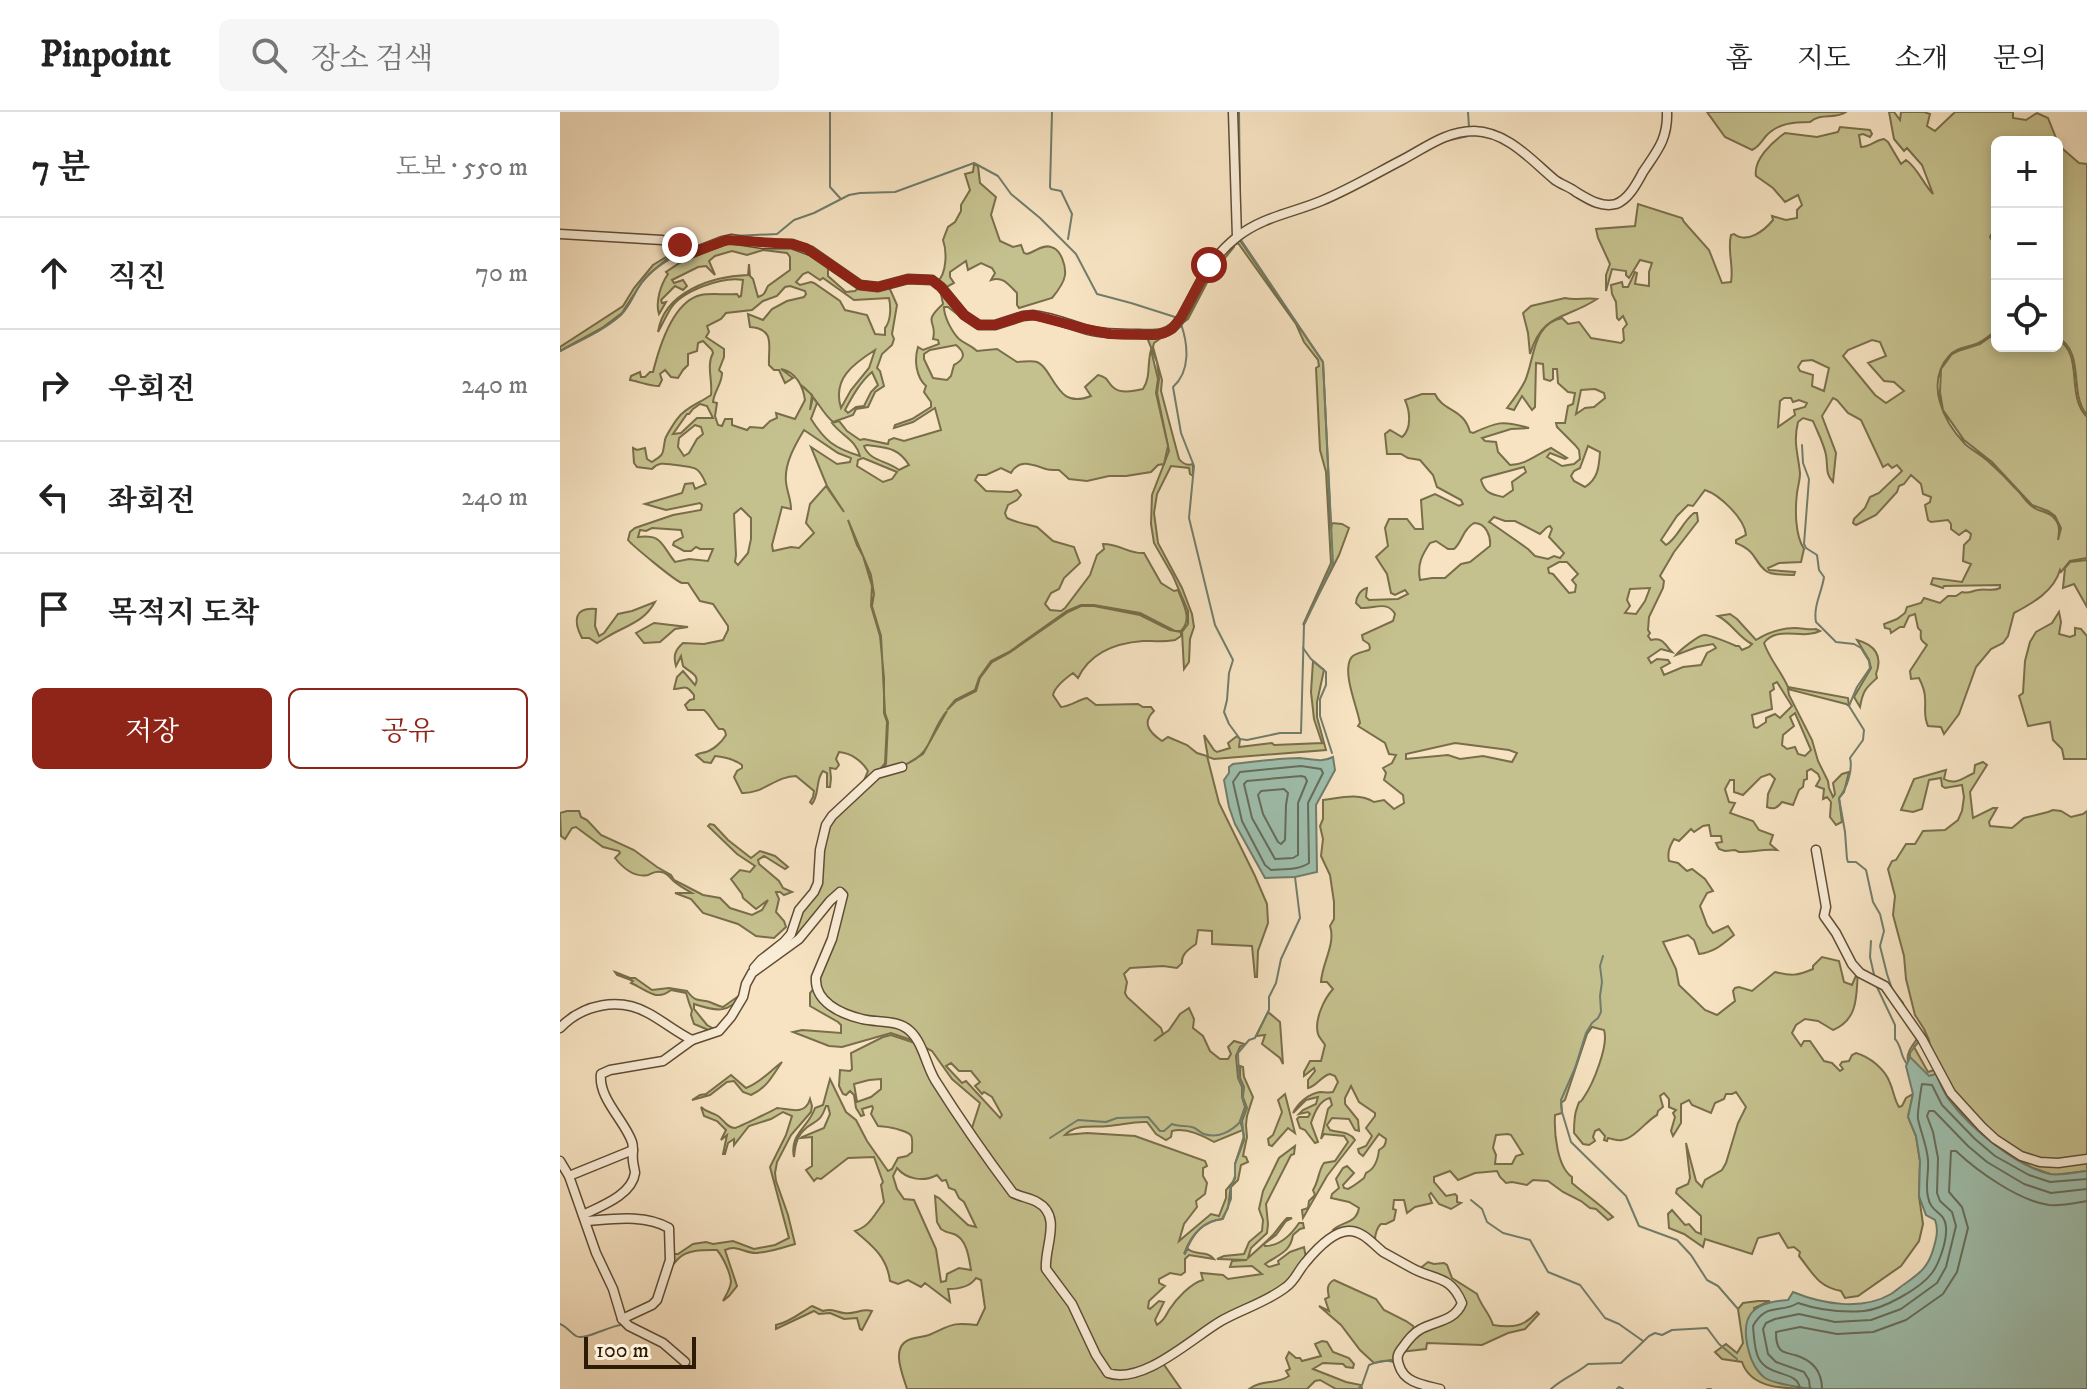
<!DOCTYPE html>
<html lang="ko">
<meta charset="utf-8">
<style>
:root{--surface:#fff;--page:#f6f6f6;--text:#222;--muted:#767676;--line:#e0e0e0;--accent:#8f2418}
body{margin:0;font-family:"IM FELL DW Pica","Noto Serif KR",serif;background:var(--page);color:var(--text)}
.controls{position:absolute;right:24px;top:24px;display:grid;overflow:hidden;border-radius:12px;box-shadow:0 4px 12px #0003}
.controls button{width:72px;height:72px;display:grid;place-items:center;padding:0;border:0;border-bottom:2px solid var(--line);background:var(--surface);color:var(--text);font:40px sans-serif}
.scale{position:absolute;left:24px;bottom:20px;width:112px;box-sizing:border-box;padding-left:8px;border:4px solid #2d1b06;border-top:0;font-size:22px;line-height:28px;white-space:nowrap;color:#2d1b06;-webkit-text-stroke:6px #faedd7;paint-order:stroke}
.stop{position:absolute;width:24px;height:24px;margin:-18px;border:6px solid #8f2418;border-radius:50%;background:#fff}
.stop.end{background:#8f2418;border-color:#fff;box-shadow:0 2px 8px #0008}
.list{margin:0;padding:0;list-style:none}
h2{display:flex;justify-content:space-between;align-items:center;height:104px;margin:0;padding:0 32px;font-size:34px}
h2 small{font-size:26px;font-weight:400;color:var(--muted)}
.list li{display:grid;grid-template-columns:52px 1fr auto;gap:24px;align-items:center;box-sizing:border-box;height:112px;padding:0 32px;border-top:2px solid var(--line)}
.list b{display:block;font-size:30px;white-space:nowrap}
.list em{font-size:26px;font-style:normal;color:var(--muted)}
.actions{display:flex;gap:16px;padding:24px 32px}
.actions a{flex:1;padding:18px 0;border:2px solid var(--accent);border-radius:12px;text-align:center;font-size:28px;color:var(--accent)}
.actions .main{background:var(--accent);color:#fff}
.icon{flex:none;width:44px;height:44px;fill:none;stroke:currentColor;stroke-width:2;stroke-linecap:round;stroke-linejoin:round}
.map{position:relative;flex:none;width:1527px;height:1277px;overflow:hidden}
header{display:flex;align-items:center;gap:48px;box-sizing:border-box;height:112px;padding:0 40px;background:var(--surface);border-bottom:2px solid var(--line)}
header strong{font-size:38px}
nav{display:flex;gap:44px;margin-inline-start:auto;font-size:28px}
.search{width:560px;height:72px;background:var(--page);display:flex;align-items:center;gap:20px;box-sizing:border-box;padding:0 28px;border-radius:12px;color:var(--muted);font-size:30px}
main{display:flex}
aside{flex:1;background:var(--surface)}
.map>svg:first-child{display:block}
.green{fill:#c5c18e;stroke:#796e4a;stroke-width:2;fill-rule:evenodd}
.water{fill:#9ebfae;stroke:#717d6b;stroke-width:2}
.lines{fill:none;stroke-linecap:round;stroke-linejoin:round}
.shore{stroke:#666d5a;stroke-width:2}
.stream{stroke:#717d6b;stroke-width:2}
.minor-casing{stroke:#604d35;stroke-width:11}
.minor{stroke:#faedd7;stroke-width:8}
.route{stroke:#8f2418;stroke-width:10}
</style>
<header>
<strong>Pinpoint</strong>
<div class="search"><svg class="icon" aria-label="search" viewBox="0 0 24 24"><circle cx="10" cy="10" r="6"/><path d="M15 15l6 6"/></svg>장소 검색</div>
<nav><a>홈</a><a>지도</a><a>소개</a><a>문의</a></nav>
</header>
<main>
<aside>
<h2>7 분<small>도보 · 550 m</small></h2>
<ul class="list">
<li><svg class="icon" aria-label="ahead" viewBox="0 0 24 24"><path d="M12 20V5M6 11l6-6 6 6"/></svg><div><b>직진</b></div><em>70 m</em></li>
<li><svg class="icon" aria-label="right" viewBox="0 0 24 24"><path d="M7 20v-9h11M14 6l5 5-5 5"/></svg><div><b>우회전</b></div><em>240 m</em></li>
<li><svg class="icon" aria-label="left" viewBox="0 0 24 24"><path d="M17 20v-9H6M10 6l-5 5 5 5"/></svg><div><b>좌회전</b></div><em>240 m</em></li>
<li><svg class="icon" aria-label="arrive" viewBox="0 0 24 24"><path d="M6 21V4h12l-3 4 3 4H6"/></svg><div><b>목적지 도착</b></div></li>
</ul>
<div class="actions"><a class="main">저장</a><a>공유</a></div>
</aside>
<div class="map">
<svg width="1527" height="1277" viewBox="0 0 1527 1277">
<rect width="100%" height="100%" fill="#f7e3c2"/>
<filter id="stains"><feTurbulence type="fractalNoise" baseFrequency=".0025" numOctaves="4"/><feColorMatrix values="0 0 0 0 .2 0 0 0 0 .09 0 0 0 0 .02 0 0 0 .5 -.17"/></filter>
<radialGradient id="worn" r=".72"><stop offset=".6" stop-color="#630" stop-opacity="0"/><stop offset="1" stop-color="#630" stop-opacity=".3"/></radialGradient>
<g class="green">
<path d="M1147 0H1286C1275 8 1261 0 1250 10 1234 10 1218 11 1206 24 1201 30 1199 35 1192 38L1165 25Z"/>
<path d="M1329 0H1334L1340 8 1341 0H1364L1370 2 1367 14 1375 19 1395 0H1453V6L1466 8 1477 1 1488 6 1496 26 1495 30H1437V147L1435 129 1431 123 1430 125C1441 141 1437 196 1437 218 1430 223 1424 229 1416 232 1406 236 1397 235 1389 244 1365 271 1383 309 1405 332 1413 339 1423 344 1430 351 1439 359 1448 368 1456 377 1462 382 1466 391 1473 395 1479 400 1489 399 1494 406 1501 413 1499 421 1498 428L1501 416 1495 404 1488 399 1472 393 1432 350 1404 328 1383 298 1380 280 1381 257 1392 242 1398 239 1420 232 1437 220V234H1497V227C1525 243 1505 283 1527 305V446L1510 449 1501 460 1500 458C1494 479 1473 491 1454 501L1448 524 1443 531 1431 537 1416 555 1399 602 1384 622 1381 615 1368 614C1363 603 1366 597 1365 586 1365 579 1362 572 1359 566L1351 567 1350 559 1367 533C1361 528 1360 528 1361 519L1358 516 1355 502 1349 504 1344 515H1340L1331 521 1330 517 1325 516 1324 512 1337 507 1345 501 1347 495 1361 491 1364 486 1380 491 1388 484H1396L1402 480C1410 482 1411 479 1418 478 1426 476 1432 480 1440 476V473L1384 474 1383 476 1371 472 1373 466 1402 470 1411 452 1403 449 1404 433 1410 427 1411 422 1406 418 1399 423 1391 417V412L1388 408 1371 410 1368 408 1365 393 1370 390 1371 385 1363 382 1361 372 1351 363 1344 372 1339 374 1337 380 1316 403 1296 413 1293 411 1294 407 1305 396 1310 385 1319 381 1342 359 1337 353 1332 356 1328 352 1323 355 1301 308 1288 301 1277 288 1273 286 1262 304 1276 341 1273 370C1265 362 1268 354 1266 343 1264 332 1257 319 1253 309L1243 306 1238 310C1233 331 1238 341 1240 361 1240 368 1238 374 1237 381 1235 398 1235 423 1244 437L1241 450 1219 451 1208 456 1209 458 1235 460 1234 463C1226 462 1212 464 1206 459 1193 449 1198 440 1176 431V428L1186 423C1185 407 1160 383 1145 378L1133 394 1128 393 1117 404 1101 428 1106 433C1118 426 1122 410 1134 401H1137L1138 409 1114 440 1100 464 1104 469 1103 476 1089 505 1088 518 1090 521 1088 524 1091 528C1103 525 1105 533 1112 540L1101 537 1088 546 1091 551 1097 547 1108 548 1110 551 1101 556 1104 563 1123 555 1141 553 1147 541 1156 536 1153 532 1137 535 1116 543C1120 538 1139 523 1144 523 1148 522 1172 532 1176 534H1179L1182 538 1189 535 1192 532C1178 525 1172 511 1158 504L1170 502 1177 507 1196 528C1207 521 1221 516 1235 516 1243 516 1248 518 1256 517L1260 519C1242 528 1217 513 1204 531 1210 548 1221 559 1228 575L1288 586 1289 594 1286 592 1228 577 1229 583 1252 628 1258 649 1268 669 1269 676 1273 685 1275 682 1273 671 1282 662 1289 660 1284 680 1279 686 1282 710 1276 713 1270 705 1271 690 1267 685 1263 687 1264 677 1256 674 1260 667 1258 662 1251 657 1247 659V667L1244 668 1243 675 1239 678 1233 693 1222 690C1217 696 1214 698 1207 695L1208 682 1215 667 1210 662 1201 665 1183 683 1174 680V668H1170L1165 677 1169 690 1175 691 1170 701 1193 709 1199 718 1213 723 1210 732 1217 738C1203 737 1192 740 1179 740L1175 738 1165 739 1159 737 1156 731 1162 730 1161 724H1151L1149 713 1143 714 1134 720 1131 717 1119 729 1114 727C1110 734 1107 740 1109 749L1118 751 1127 759 1132 757 1145 767 1153 779 1147 781 1140 794 1147 813 1153 821 1168 814 1174 823C1163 832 1155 840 1139 842L1134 828 1128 823 1103 830 1116 857 1119 873 1145 898 1157 903 1175 889 1173 879 1175 876 1179 875 1192 879 1215 860C1231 864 1237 864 1253 857V854L1262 845 1279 849 1284 870 1292 873 1298 859C1296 884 1299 907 1273 918L1258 909 1245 907 1236 913 1232 921 1241 934 1244 929H1250L1264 949 1272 951 1280 959 1283 957 1280 953 1282 950 1289 949 1292 943 1296 941C1310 945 1325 957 1330 971 1334 980 1334 987 1339 995L1342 994 1346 986 1353 982 1348 1005 1356 1024 1360 1049 1359 1084 1363 1112 1359 1129 1341 1154 1298 1184 1285 1186 1281 1179C1257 1174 1253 1161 1239 1144L1240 1140 1234 1135 1228 1136 1219 1121 1198 1126 1192 1142 1145 1127 1143 1135 1124 1122 1109 1116 1108 1102 1112 1098 1125 1113 1129 1112 1136 1120 1141 1122V1104L1116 1081 1117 1077 1128 1072 1130 1066 1126 1031 1136 1069 1142 1075 1145 1068 1162 1058 1166 1051 1178 1011 1186 995 1176 980 1172 982H1166L1164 987 1155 991 1151 1001 1132 993 1129 988 1121 992V1011L1113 1024 1111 1019 1115 1005 1113 1001 1116 998 1109 995V987L1104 981 1100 984 1103 995 1098 999 1097 1003C1086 1009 1075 1026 1062 1028 1058 1029 1053 1027 1048 1026L1047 1029 1044 1028 1045 1024 1039 1017 1035 1019 1033 1025 1035 1029 1029 1033 1023 1032 1014 1021C1014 1013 1014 1003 1017 996 1021 984 1018 995 1024 985 1033 972 1049 933 1044 918L1032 915 1027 922 1005 988 1001 991 1002 1001 995 1003C994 1020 997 1055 1012 1065V1071C1026 1083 1040 1092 1053 1105L1048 1108 1036 1097 1030 1096 1021 1089 1003 1080 988 1069 973 1068 967 1073 952 1070 946 1071 940 1065 937 1059 915 1061 898 1068 890 1059 874 1065V1070L886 1084 895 1082 897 1084V1090L901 1091 891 1097 879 1092 871 1081 869 1083 872 1091 855 1095 847 1101 844 1088H834L833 1097 836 1098 834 1108 826 1112H821C817 1115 815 1123 815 1128L825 1137 858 1158 868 1150 874 1152 884 1151 887 1153 892 1166 917 1182C921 1194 930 1202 933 1213 952 1216 964 1215 977 1200L979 1202 965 1217 948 1221 922 1233 867 1231 866 1237 840 1240 850 1226 899 1200 897 1178 858 1159 797 1119 776 1121 773 1118C783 1109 796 1112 799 1096L789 1090 771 1086 772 1082 779 1076 776 1067 783 1056 787 1054 794 1061 783 1073 784 1076 788 1077C794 1074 799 1070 804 1066L806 1061C815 1057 818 1047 819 1038 824 1035 826 1033 826 1027L819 1022 803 1044 799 1041 798 1037 806 1034 812 1024 806 1016 815 1004V1001L799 990 791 974 785 986V992L798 1008 799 1019 795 1018 789 1007 772 1006 767 1013 770 1018C779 1021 789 1019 795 1028L767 1064 743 1106 742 1098 748 1096 749 1089 755 1083 753 1078C759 1069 758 1059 764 1051L775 1049 788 1030 784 1024 764 1022 761 1027 768 997 772 993 770 986C759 988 754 1002 751 1011L758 1030 755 1031 745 1018 740 1016 737 1007 739 1005H748L750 1002 748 1000 739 1002 743 998 756 992 758 985 746 988 733 1001C738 991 748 982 760 980 764 980 769 981 773 980L778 970 775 964 770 962C761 964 757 974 748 976V968L755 959 754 956 744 964V960L750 949H761L765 933C763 929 759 926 758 922 754 908 764 887 773 877L767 870H761C762 851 776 832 770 814L774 807V790L770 763 761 744 763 727 760 714 763 707V688C779 686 799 680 814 690L824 688 834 697 844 691 843 683 824 668 826 661 823 656 832 651 836 643 829 642 825 631 798 614 800 611C797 594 782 561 791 546 794 541 803 540 809 538L810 536 809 532 803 528 802 523 833 509 835 502C827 488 814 497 801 496L796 491C796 485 801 477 807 476L806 485 809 488 838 487 848 482 845 478 835 483 831 481 827 462 816 445 828 434 825 416 829 407H847L855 417H863L861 388 875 382 899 394 903 392 901 388 877 375 873 363 860 348 848 346 841 342H827L825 322 830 318 842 325C852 317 850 299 845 288L862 282H875C883 300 904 296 910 320L913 321C937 310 942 308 969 316L951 317 922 326 925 329 936 330 938 340 950 353C966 353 977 342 991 336L1007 346 1005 347 990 341 987 345 1002 354 1014 352 1020 347 1019 338 1015 333 997 315 996 311H1005L1008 294 1013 292 1015 281 1008 280 998 271 997 257H993V267L990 269 984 267 983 252 976 251 975 295 972 298 962 284 954 298 947 296C954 287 960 279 965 269 975 246 972 212 1002 206L1008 212 1019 210 1031 226 1061 231 1064 228 1063 217 1067 212 1063 204 1059 208 1057 206 1056 190 1052 182 1051 173 1062 170 1063 175H1068L1075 160 1077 161 1075 172 1089 174V160L1092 151 1080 148 1069 166 1066 163V159L1052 157 1046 179V163L1050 152 1038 126 1036 117 1075 114 1078 92 1122 106 1124 110 1149 138 1162 171 1171 170C1174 153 1167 139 1171 123L1174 122C1187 132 1204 119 1213 108L1212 104 1226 108 1237 106V98L1242 93 1238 83 1225 90 1213 76 1196 64C1193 48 1212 30 1225 21L1257 25 1278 20 1280 15 1310 18 1312 22 1310 25 1303 22 1299 23 1301 35C1310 35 1315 28 1324 27L1328 30 1341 52 1346 48C1357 55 1364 73 1373 82L1362 53 1347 36 1344 39 1334 27ZM1312 228 1320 230 1326 244 1308 251 1324 269 1334 270 1344 279 1326 291 1315 283 1283 244 1288 238ZM1252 248 1269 256 1264 279 1252 274 1253 263 1240 259 1238 255 1242 249ZM1035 277 1044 281 1045 286 1034 295 1025 296 1016 302 1021 278ZM1224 286H1231L1233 290 1239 288 1247 291 1245 295 1234 298 1235 303 1218 315 1220 289ZM1028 334 1040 340C1039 355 1038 367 1025 375L1014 369 1011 364 1014 359 1020 356ZM964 355 966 360 952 370 953 378 943 385C930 382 925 381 921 368L923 366ZM934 405 945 409H955L980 422 987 415 990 414 992 417 989 425 1004 441 1000 446 994 444 988 447 975 444 968 437 931 411 929 410ZM914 411C926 411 931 424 930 434L910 450 901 452 885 466H872L860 468C857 452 862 443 870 431L876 429 888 437H894C903 429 902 418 914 411ZM999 450H1007L1018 462 1012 468 1016 473 1015 480 1009 481 993 462 989 461 988 456ZM1090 476 1085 489 1076 502 1065 501 1070 494 1067 488 1070 477ZM1217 570 1232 594 1220 606 1215 602 1206 606V610L1197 616 1194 615 1192 603 1212 597 1210 580 1214 577 1213 572ZM1235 601 1251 638 1245 644 1238 642 1235 635 1227 637 1222 633 1223 623 1234 614 1230 605ZM895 631 949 638 957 641 952 650 923 644 900 647 888 643 846 647V642ZM948 1022 951 1023 963 1042 956 1044 952 1052H935L936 1043 933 1036 936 1023Z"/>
<path d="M909 20 908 24C881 27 874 33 851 46 825 62 792 79 764 92 736 104 704 107 679 127L763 250 771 417 772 411 782 412 789 416 779 443 743 513 771 451 766 360 760 338 756 256 759 254 758 248 744 230 736 212 678 131 674 133V135L651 163 628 207 594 231 593 235 602 268 601 279 619 347C623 352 627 354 633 352V364L630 362 629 356 611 354 597 382 594 401 598 431 622 476 632 502 634 515 630 527 629 550 624 557 622 520 628 512V499L613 464 594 431 591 412 592 383 609 339 597 281 599 267 597 250 586 223C594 224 603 224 610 219 622 212 626 196 632 184 641 168 650 150 662 138 694 105 738 101 777 83 801 71 825 59 848 46 869 33 884 24 909 20Z"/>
<path d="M1497 32 1519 51 1527 52V303C1508 281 1526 240 1497 225Z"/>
<path d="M414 52 418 54 420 71 436 85 431 103 440 129 453 135 461 133 464 141 467 142C474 140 484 132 491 135 501 137 506 154 505 163 504 171 497 180 492 186L459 196 457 193V181C448 172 443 164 431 168L435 161 432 156 421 151 408 158 406 149 390 160V165L394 171 383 177 377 170C387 162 387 139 383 128L388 115 395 110 401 99V93L410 78 405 62 413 60Z"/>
<path d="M163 130 232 134 268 153V164L286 180 295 179 300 175H329L337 193 332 222 334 227 332 233 322 242 317 256 320 259 324 274 315 280 308 295 296 297 293 303 273 310C260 299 255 282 241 273L252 283 250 298 253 285 257 291 251 307C265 329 274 336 300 344 296 328 282 324 272 311L279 309 287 319 300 328 304 327 328 332 329 328 334 326 344 329 381 318 375 296 353 310 334 316 335 313 352 307 371 295V290L364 280 366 274C356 265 354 248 358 235L363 238 379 232 378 228 373 227C378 208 361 212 383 192L380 177 402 206 388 195H384C384 205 392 220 399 227 405 232 411 233 417 239L437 237 457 250C464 250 471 248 477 250 484 253 486 258 490 264 501 282 508 293 531 284L525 275 538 263C550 266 546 270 554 276 561 282 575 279 583 277 591 265 587 251 591 238L598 267 596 281 608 334 604 352 598 353 591 360 566 364H549L527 369 509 367 499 358C497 358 487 358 486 357 473 353 459 346 451 361L441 356 426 363H418L415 368 426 379 451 380 457 378 461 383 457 388 448 393 445 401 447 406C457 411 466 412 477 415L493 429 514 435 520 451 504 466 499 477 491 481 485 492 490 498 501 499 505 496 530 463 537 443 544 437 543 432C561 432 568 442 584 441L601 471 614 479 618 478C623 492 633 507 621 519H615L580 501 534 493H521L507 499 449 540 431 549 419 566 415 578 395 588 387 598 396 589 416 579 420 566 432 550 449 541 508 500 521 494H534L580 503 610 518 621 520V524L615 528C604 530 593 529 583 529 556 531 530 541 518 566L513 561C506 566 495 574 493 583L501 595C509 595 518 588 527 586L536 593 578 592 583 595H591L594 599C581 611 590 621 602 629L608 625 627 633 637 641 647 644 659 691 695 764 707 792 708 811 698 839 697 865H695L692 834 652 832V819L638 818 636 832C629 837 621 842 622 851L617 856 603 854 570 856 564 862 567 870 565 881 567 885 601 916 603 922 594 929 609 918 620 902 629 896 634 907 633 916 643 924 650 939 660 947H668L671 942 668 935 674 929 684 932 680 935 676 944 678 966 682 975V985L685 995 680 1009 683 1018 654 1030C642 1023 626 1015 612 1019L611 1025 606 1028 596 1022 587 1010C574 1009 562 1013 548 1014 533 1016 517 1011 505 1023L527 1021 575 1024 645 1049 647 1054 643 1056V1064L647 1071 645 1082 636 1089 637 1095 624 1112 619 1129 651 1102 659 1104 666 1086V1078L671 1072 668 1096 662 1107C642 1109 631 1123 624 1142L628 1137C636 1144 647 1138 654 1147L629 1143 625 1147V1160L621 1163 610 1161 599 1167V1171L605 1174 589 1189 588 1196 590 1197 599 1189 604 1190 595 1208 597 1213C604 1208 605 1205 609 1198 616 1187 631 1171 643 1168L641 1161 663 1163 668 1167 702 1162 692 1154 670 1155 672 1149 687 1148 657 1147 664 1144 684 1142 689 1130 702 1119 703 1108 699 1097 703 1079 719 1046 735 1034 734 1042 731 1043 706 1092 708 1112 707 1121 691 1136 688 1146C696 1139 705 1131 713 1123 718 1117 721 1112 727 1106H732L726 1109 716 1123 704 1132 705 1134C720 1134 731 1123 739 1111H743L744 1116 740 1117 733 1123C730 1141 719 1142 705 1152L709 1155 719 1152 718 1149 730 1140 744 1135 746 1146 730 1171 602 1249 579 1258 548 1260 487 1156 489 1134 486 1096 454 1080 411 1019 420 991 392 967 372 939 359 932 352 919 303 907 267 891 256 874 272 827 280 779 238 827 225 831 236 809 255 781 267 714 318 663 337 658 363 642 387 599C379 608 374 621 368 633 359 651 339 655 322 659L326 652 328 610 325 601 321 524 312 494 314 482 311 463 288 408 297 433 303 444 312 474 311 494 320 524 324 566V601L327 610 325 651 317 661 303 671 308 659C302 649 291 641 279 640L276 647 279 653 276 657 270 656 271 666 270 675H267V661L263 659C255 668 260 682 252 692L250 690 253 685 254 679 236 664C216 664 203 682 182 681L174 665 177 659 182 656V653C174 647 165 645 155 644L151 651 144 650 136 643C139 641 143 641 146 640 153 638 162 630 166 623L165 619 163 617H159C153 611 151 604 144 598H128L125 593 130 588 134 587V583C125 571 125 577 114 577L117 565 123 559 135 573C141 563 129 560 123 554L121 544 116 554C113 544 115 538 123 531L144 532 163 528 168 518V514L153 492 140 489 128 471C126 471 124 471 122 471 115 469 72 433 68 428L70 420 75 416 113 403 141 398 142 393 140 391 106 398 85 392 122 381 125 372 133 371 135 377 146 372C138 352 133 356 116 353 105 352 100 349 92 357L77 355 74 351 73 336 77 338 85 336 87 347 92 350C106 341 102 342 105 328 105 325 116 308 118 306 126 295 140 291 151 283 153 270 146 253 153 241L152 238 143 229 138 231 137 239 128 242V253L123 258 118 266 111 265 105 258 100 262 102 268 99 274C89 274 81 270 70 268L71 264 80 260 81 265H85L90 260H93C99 236 113 189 141 183 150 181 165 183 177 182L179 185 181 184 183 168C163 164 122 179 111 196 106 204 102 213 98 220 104 180 152 164 188 163L189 152 190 164 193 167 198 185C206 182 204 181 208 174L230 158V145L227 141 203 138 187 143 172 139 155 144 149 149 155 163 146 154 138 155 112 168 114 171 123 168 127 174 123 178 115 174 101 188 102 191 106 190 99 202C95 190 101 172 108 162L106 160 136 140ZM248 160 260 168 263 166 294 188 329 186C331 195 331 209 325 216V223L315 222 307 203 285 198 280 189 254 171 251 170 240 173 236 170 243 162ZM230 174 245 179 246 182 244 185 227 189 212 197 203 208 188 202 190 215C216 217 208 234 209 253L214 258H219L225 271 233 266 221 257C236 260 243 274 245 288L235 307 216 301 217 306 210 309 203 316 190 315 187 318 172 313V307H165L162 314 158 313 155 304 157 291 153 290C154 279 162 272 162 261L159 258 164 245V237L146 225 149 220 147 214 161 207 166 201 192 198 203 189 217 184 225 175ZM396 233C406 241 405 247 394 253L391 264 387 268 373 266 364 247V242L370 238ZM315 238 309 256 291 278 281 296C272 267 293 252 315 238ZM312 260 318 273 311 280 304 294 296 295 288 301 285 298C292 285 300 270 312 260ZM140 292 147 294 153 306H137L121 321 113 322 127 302H129L133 297ZM135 313 141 315 143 322 137 327 129 341 124 344 118 335 119 326ZM244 318 278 341 291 346 290 350 277 352 251 335 267 374 284 400 266 374 250 392 246 411 254 421 239 436 231 435 213 439 212 433 222 395 231 397C231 387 227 380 226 370 224 352 235 333 244 318ZM307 333C326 336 338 335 349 353L339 358C327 348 310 350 304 334ZM303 346 337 360 332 367 323 370 297 354 298 348ZM181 396 191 406V427L188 441 178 453 175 450 176 443 174 402ZM92 416 121 418 123 425 114 430 113 433 124 439H131L136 435 140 437H153L148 449 129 447 115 450C101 433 103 422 78 425L80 418 86 419ZM391 951 399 959H411L420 970 415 974 422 982 424 980 432 985 442 1003 440 1006 406 969 402 971 386 954Z"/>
<polygon points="121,136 125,138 107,147 89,162 82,170 62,201 42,216 0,239 0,235 63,194 74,176 93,153"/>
<path d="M1005 186C1016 189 1026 185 1037 187 1005 208 983 200 970 242L968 221 963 201 971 194Z"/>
<polygon points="1527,448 1527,495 1514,472 1503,476 1505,456 1510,450"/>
<path d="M95 490C85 508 71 512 54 521 48 524 43 528 37 531L29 526H22C13 509 14 495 36 497L35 514 39 524 44 521 58 502 72 499Z"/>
<polygon points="1499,500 1501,510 1499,522 1510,525 1515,523 1515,516 1521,517 1527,524 1527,647 1504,647 1502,637 1493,628 1490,610 1468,614 1459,584 1463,581 1465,549 1470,530 1476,520 1492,511"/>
<polygon points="94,511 128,515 115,517 100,530 84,531 76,521"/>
<path d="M1297 528C1315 533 1323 544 1316 562L1317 566C1306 576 1303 578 1300 595L1294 585 1311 556 1309 548Z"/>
<polygon points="753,549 764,558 757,590 757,605 766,638 654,647 648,645 644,623 654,638 657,640 670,636 668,631 677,624 680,627 679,635 712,631 714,633 762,631 754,607 751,580"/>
<path d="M1423 650 1427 653 1410 680C1411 689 1412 697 1413 706L1433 696H1437L1429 710 1430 714 1452 716 1464 706 1488 700 1493 698 1501 699 1511 705 1523 702 1527 699V1045L1498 1050 1462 1043 1436 1026 1392 980 1371 940 1369 928 1364 917 1355 903 1346 867 1344 844 1333 803 1335 784 1328 757 1332 749 1336 748 1346 732H1355L1363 719 1385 718 1398 708 1402 699 1404 685 1402 673 1385 676 1382 674 1381 666 1369 668 1362 697 1353 700 1341 698 1354 667 1386 658 1384 667C1396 674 1404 665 1414 661L1415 653Z"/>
<path d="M7 699H19L21 705 27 708 41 723 74 738 97 755 111 763 114 768 143 783 160 786 170 796 192 803 202 798 208 788 196 797 183 786 182 782 171 767 180 758 190 760 195 754 177 742 148 714 150 712 154 713 168 728 191 746 200 739 215 744 228 755 225 757 204 744 198 748 199 752 219 769 223 776 232 780 224 783 220 780H216L219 787 216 800 224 809 226 815 214 826 196 824 178 812 143 801 131 787 115 781H132C127 778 121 775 116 771 110 767 109 761 101 760 94 759 94 761 88 763 74 766 63 756 55 746L60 741 59 739 43 735 16 715 12 716 5 727 1 724 0 701Z"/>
<path d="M55 860 70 866H75L92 878 109 876 127 879C134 888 136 888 146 889 152 890 157 894 163 895L183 881C169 903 155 899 134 892V897L147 913 154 917 151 919 134 912 131 903 132 898C129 893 128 886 126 881L111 878C96 890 87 878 71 871L73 869 71 868 57 863Z"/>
<path d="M1327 871 1343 891 1344 897 1362 926 1354 935 1368 960 1377 957 1421 1016 1480 1051 1527 1048V1059L1493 1063 1473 1056 1439 1037 1420 1021 1350 946 1348 950C1346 941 1352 934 1357 927Z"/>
<polygon points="255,875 282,901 342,914 357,930 331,921 282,935 269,934 233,920 242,918 281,921 281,913 278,910 250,894 250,881"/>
<polygon points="708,900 720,910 723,952 720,946 702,932 705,923 696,924"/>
<path d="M331 923 358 932 372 964 453 1081 476 1089 490 1106 485 1150 535 1243 553 1263 602 1250 621 1277H347C343 1263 329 1234 351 1227 357 1225 363 1225 369 1223 392 1213 391 1210 417 1213L425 1196 421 1168 416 1166C410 1175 398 1177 388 1177L390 1190 365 1171 361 1175 348 1168 338 1172 330 1169C327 1145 312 1133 295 1119 310 1114 314 1103 324 1090L321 1073 323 1070 314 1045 288 1046 261 1067 257 1066 254 1069 246 1058 252 1054V1025L241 1026 242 1025 264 1016 270 1002 268 994H266C259 1014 254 1007 243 1019 236 1026 235 1036 234 1045 229 1022 249 1015 255 996L263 993 270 967 286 1000 296 1008 307 1029 328 1059 332 1057 338 1046 347 1044 352 1040C352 1025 355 1022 340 1018 332 1015 326 1015 318 1014L311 1002 313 996 312 994 302 997 304 1003 301 1004 296 996 294 983 290 979 286 983 283 982 279 974 280 958 290 959 292 957 291 941 323 925ZM321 967V977L311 985 297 990 294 972 309 968ZM337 1056C347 1068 364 1070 377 1063L382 1069 386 1068 389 1076 395 1078 399 1086 404 1090 416 1115 408 1113 379 1086 375 1084 377 1110 381 1117C385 1120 390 1121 394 1122 407 1127 409 1146 411 1158L399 1156 387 1162 386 1169 381 1170 376 1137 354 1088 344 1087 337 1077 333 1064Z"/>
<path d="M222 950C212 964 208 975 191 983L183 980 174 969 167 970 150 983 132 988 140 983 146 982 171 963 186 976C201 970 209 960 222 950Z"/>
<polygon points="680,954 683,955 684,965 693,985 687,1004 686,1013 687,1025 683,1044 686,1045 688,1050 681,1053 678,1068 671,1075 675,1066 675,1052 684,1028 682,1009 687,996 683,985 684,975 680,966"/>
<polygon points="725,982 735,1021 728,1016 712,1034 709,1033 708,1027 713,1023 722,1000 718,988"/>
<path d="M250 987 252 994 251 1000 231 1023 217 1050 215 1061 216 1069 228 1103 235 1132C222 1136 210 1140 197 1141 185 1142 178 1132 165 1138L177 1174 169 1184 163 1189C166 1183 171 1176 171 1169 170 1160 163 1145 157 1138 146 1138 127 1137 118 1147 115 1150 113 1154 109 1156L113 1142H118L133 1132 146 1130 153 1132 173 1129 194 1137 215 1133 229 1126 210 1055 226 1023 232 1004 223 1000 211 1007 189 1014 174 1033V1027L168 1031 165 1042H163L167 1023 161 1028 166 1018 157 1009 144 1004 141 995C147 1001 152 1000 158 1004 164 1008 167 1016 175 1016 179 1015 214 998 217 996 230 997 245 1004 250 987Z"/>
<path d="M774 1168 816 1187 824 1198 846 1209 853 1214 856 1220 837 1251 831 1248 814 1251 800 1238 781 1213 759 1194 769 1199 765 1187 769 1185C767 1177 767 1172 774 1168Z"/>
<path d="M1198 1189H1210L1194 1196 1206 1266 1238 1275 1255 1277C1224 1277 1191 1277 1182 1250L1162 1247 1155 1240 1166 1232 1177 1241 1183 1231 1178 1197 1183 1191Z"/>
<path d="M252 1194 263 1199C273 1196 275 1200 284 1201 295 1203 301 1196 312 1199L302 1218 300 1217 297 1206 284 1207 270 1201 259 1202 254 1199 216 1217V1213C230 1210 240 1201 252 1194Z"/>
<path d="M762 1229 767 1230 773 1240 789 1246 794 1252 793 1256 786 1255 783 1252 763 1251 753 1257 786 1270 801 1273 802 1277H776L760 1268 755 1269 747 1277H689C702 1267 716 1273 729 1264L726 1259 730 1257 726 1246 729 1240 736 1246H740L742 1249 761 1244 755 1232Z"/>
</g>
<g class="water">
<path d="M773 645 775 658 756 693 757 760 735 765 705 766 675 712 669 695 664 668 669 661V655L673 652C695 650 718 646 740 646 752 647 762 651 773 645Z"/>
<path d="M1350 945 1369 964 1376 962C1380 971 1384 982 1390 989 1410 1016 1457 1055 1490 1062 1501 1064 1516 1060 1527 1059V1277H1255C1243 1276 1215 1272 1205 1266 1197 1260 1191 1249 1189 1240 1179 1204 1192 1190 1228 1188L1233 1180C1262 1192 1302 1199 1331 1182 1336 1179 1341 1174 1346 1171 1360 1161 1368 1155 1373 1138 1376 1128 1379 1118 1375 1108L1366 1103 1359 1084 1360 1049 1356 1024 1348 1005 1353 982 1346 954Z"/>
</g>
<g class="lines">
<g class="shore">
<path d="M741 654 761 657 763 661 748 691 749 751C739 758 724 757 711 758L705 753 682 709 673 670 680 660Z"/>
<polygon points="741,664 745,665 747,669 738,691 738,743 733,746 715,747 692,706 684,672 687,669"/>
<polygon points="724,677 728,681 726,693 725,728 721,732 718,730 703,702 698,683 701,679"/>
<path d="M1240 1277C1238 1258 1210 1266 1199 1247 1194 1238 1194 1224 1193 1214 1206 1190 1220 1202 1238 1191 1259 1198 1281 1201 1304 1199 1323 1197 1360 1177 1372 1161 1380 1150 1387 1128 1386 1115 1385 1099 1371 1102 1368 1085 1365 1074 1369 1060 1368 1048 1367 1034 1361 1021 1358 1007 1357 1003 1361 977 1362 972L1372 973 1382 993 1415 1027 1435 1044 1469 1063 1490 1070 1527 1067"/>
<polyline points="1250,1277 1249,1268 1244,1260 1216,1250 1208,1242 1203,1217 1206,1211 1215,1207 1239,1202 1275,1210 1311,1208 1341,1197 1377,1171 1386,1155 1396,1114 1392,1100 1380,1089 1377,1081 1378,1046 1373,1020 1367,1004 1369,999 1374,999 1408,1034 1427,1050 1464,1072 1491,1081 1527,1077"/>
<path d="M1262 1277C1262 1259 1252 1248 1235 1243 1234 1243 1223 1240 1222 1239 1216 1235 1216 1226 1216 1220L1240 1215 1277 1222 1313 1220 1346 1208 1383 1182 1397 1160 1408 1116 1402 1095 1389 1080 1391 1039H1396C1417 1059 1459 1089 1489 1093 1501 1094 1515 1091 1527 1089"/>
</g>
<g class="stream">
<polyline points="270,0 270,75 280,86"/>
<polyline points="492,0 490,75 491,77 501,79 512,102 508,127"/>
<polyline points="679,0 680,80"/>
<polyline points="908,0 909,15"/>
<polyline points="886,29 908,24 909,21"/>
<polyline points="751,97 764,92"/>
<polyline points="174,124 217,122 234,108 254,101 289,83 300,81 335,80 414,51 438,64 451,82 480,106 516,142 537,182 571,191 615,205"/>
<polyline points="128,137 149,130"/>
<path d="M621 212C628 232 631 259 613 275L621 321 634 354 629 406 655 513 673 548 669 561 667 588 664 600 669 612 680 627 687 628 720 621H741L744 513 773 452 763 250 681 128"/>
<path d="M0 239C21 228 43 219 61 203 69 195 73 185 78 176 89 159 105 149 123 140"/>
<path d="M1242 333 1243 351 1249 367 1244 432 1246 436 1257 443 1259 458 1264 465C1262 480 1253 494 1256 510L1276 530 1294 532 1301 536 1309 549 1310 556 1297 575 1289 594 1304 618 1303 628 1290 646C1293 658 1287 676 1279 686L1285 720 1287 747 1288 750H1296L1306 758 1313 790 1320 802 1324 819 1320 834 1327 862 1332 877 1344 894"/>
<polyline points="743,536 751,547 766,560 766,573 760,587 760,604 772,641"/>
<polyline points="1311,829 1310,845 1315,867"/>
<polyline points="1043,844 1040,854 1042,870 1040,884 1041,900 1038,906 1032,911 1026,921 1015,956 1001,988 1002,1000 1011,1030 1066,1084 1079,1114 1117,1128 1131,1143 1147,1168 1158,1174 1178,1197"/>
<path d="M1316 873 1335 913V927C1342 934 1340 944 1347 952"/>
<polyline points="1350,945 1350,941 1359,929"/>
<path d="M490 1026 518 1008 546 1010 557 1006 588 1005 600 1019H604L612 1012C619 1015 625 1013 632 1015 637 1016 640 1021 644 1022 658 1027 672 1019 681 1009"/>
<polyline points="911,1088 922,1097 927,1110 943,1121 970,1128 988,1160 1020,1173 1045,1206 1059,1212 1083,1229"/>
<path d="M625 1142C632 1123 642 1109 663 1107L671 1087V1075L675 1064V1052L684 1024 681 1008 686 996 683 988V975L679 967 678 941 689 928 695 926 709 898V885L716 871 721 847 740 806 735 765"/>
<path d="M0 1212C7 1215 10 1220 16 1224 24 1229 49 1214 61 1213"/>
<path d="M798 1277 802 1273 809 1253C817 1250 827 1246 835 1251"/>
<path d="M991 1277C1003 1266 1016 1262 1028 1252L1061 1251 1089 1224 1095 1221 1102 1223 1112 1218 1147 1216 1159 1232 1177 1247"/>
<polyline points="1057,1277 1059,1275 1063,1277"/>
<polyline points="1147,1277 1151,1277"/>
</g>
<defs>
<g id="minor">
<path d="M0 122 102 128 120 133 129 142 162 129 171 127 204 132H232L251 139 300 173 318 175 348 167 372 168 381 175 404 203 419 213H435L463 204 473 203C492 205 510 213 528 218 544 222 561 222 578 222 596 223 610 224 621 206 640 173 646 150 677 125L673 0"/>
<path d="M677 125C702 105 732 101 761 89 788 78 815 62 842 48 865 36 886 19 914 19 948 20 971 48 995 68 1002 73 1010 75 1016 80 1028 87 1041 96 1056 92 1069 87 1077 71 1083 60 1097 39 1108 27 1107 0"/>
<polyline points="1256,738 1266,795 1264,804 1276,821 1292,852 1300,861 1325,874 1362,927 1391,981 1422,1015 1435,1027 1461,1044 1480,1050 1498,1051 1527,1047"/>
<polyline points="194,856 201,848 224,830 231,822 239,798 254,780 258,771 260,738 266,713 272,704 317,662 342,655"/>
<path d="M0 916C23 892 59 885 88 901 103 909 116 920 132 928"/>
<polyline points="0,1049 9,1064 36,1141 53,1177 62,1207 69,1214 103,1231 125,1250"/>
<polyline points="9,1064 73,1038"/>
<path d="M23 1103C41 1094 72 1083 75 1061 75 1059 73 1051 73 1049 72 1043 74 1036 72 1030 65 1009 38 986 41 962L50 958 103 949 132 928 159 919 171 905 183 885 186 872 192 861 239 827 270 789 280 780 283 783 272 827 256 865C254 890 281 902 302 907 317 911 337 907 350 919 363 931 366 953 375 968 399 1006 426 1045 453 1081 461 1085 470 1086 477 1090 503 1104 484 1135 486 1157L512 1192 536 1243 548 1261C583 1273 632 1226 661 1209 682 1197 707 1190 726 1175 735 1169 738 1159 745 1151 754 1140 772 1120 788 1119 802 1118 813 1132 823 1140 832 1145 841 1150 850 1155 874 1169 890 1162 902 1191 895 1209 876 1209 861 1217 853 1221 848 1228 843 1235 838 1241 836 1245 839 1253 844 1271 864 1273 880 1277"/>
<path d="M26 1109C53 1107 85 1102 109 1116L110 1148 97 1188 92 1193 62 1207"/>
</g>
</defs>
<use href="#minor" class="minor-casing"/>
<use href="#minor" class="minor"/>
</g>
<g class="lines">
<polyline class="route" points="120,133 129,142 167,128 232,132 246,136 300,173 318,175 348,167 372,168 381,175 404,203 419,213 435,213 463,204 473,203 526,217 550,222 595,223 604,221 612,217 621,205 649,153"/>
</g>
<rect width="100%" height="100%" filter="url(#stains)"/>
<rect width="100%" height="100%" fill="url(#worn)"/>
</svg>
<div class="controls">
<button>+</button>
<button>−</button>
<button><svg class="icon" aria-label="locate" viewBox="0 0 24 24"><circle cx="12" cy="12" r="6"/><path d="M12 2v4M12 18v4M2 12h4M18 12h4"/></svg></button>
</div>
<div class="scale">100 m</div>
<div class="stop" style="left:649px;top:153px"></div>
<div class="stop end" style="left:120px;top:133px"></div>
</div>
</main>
